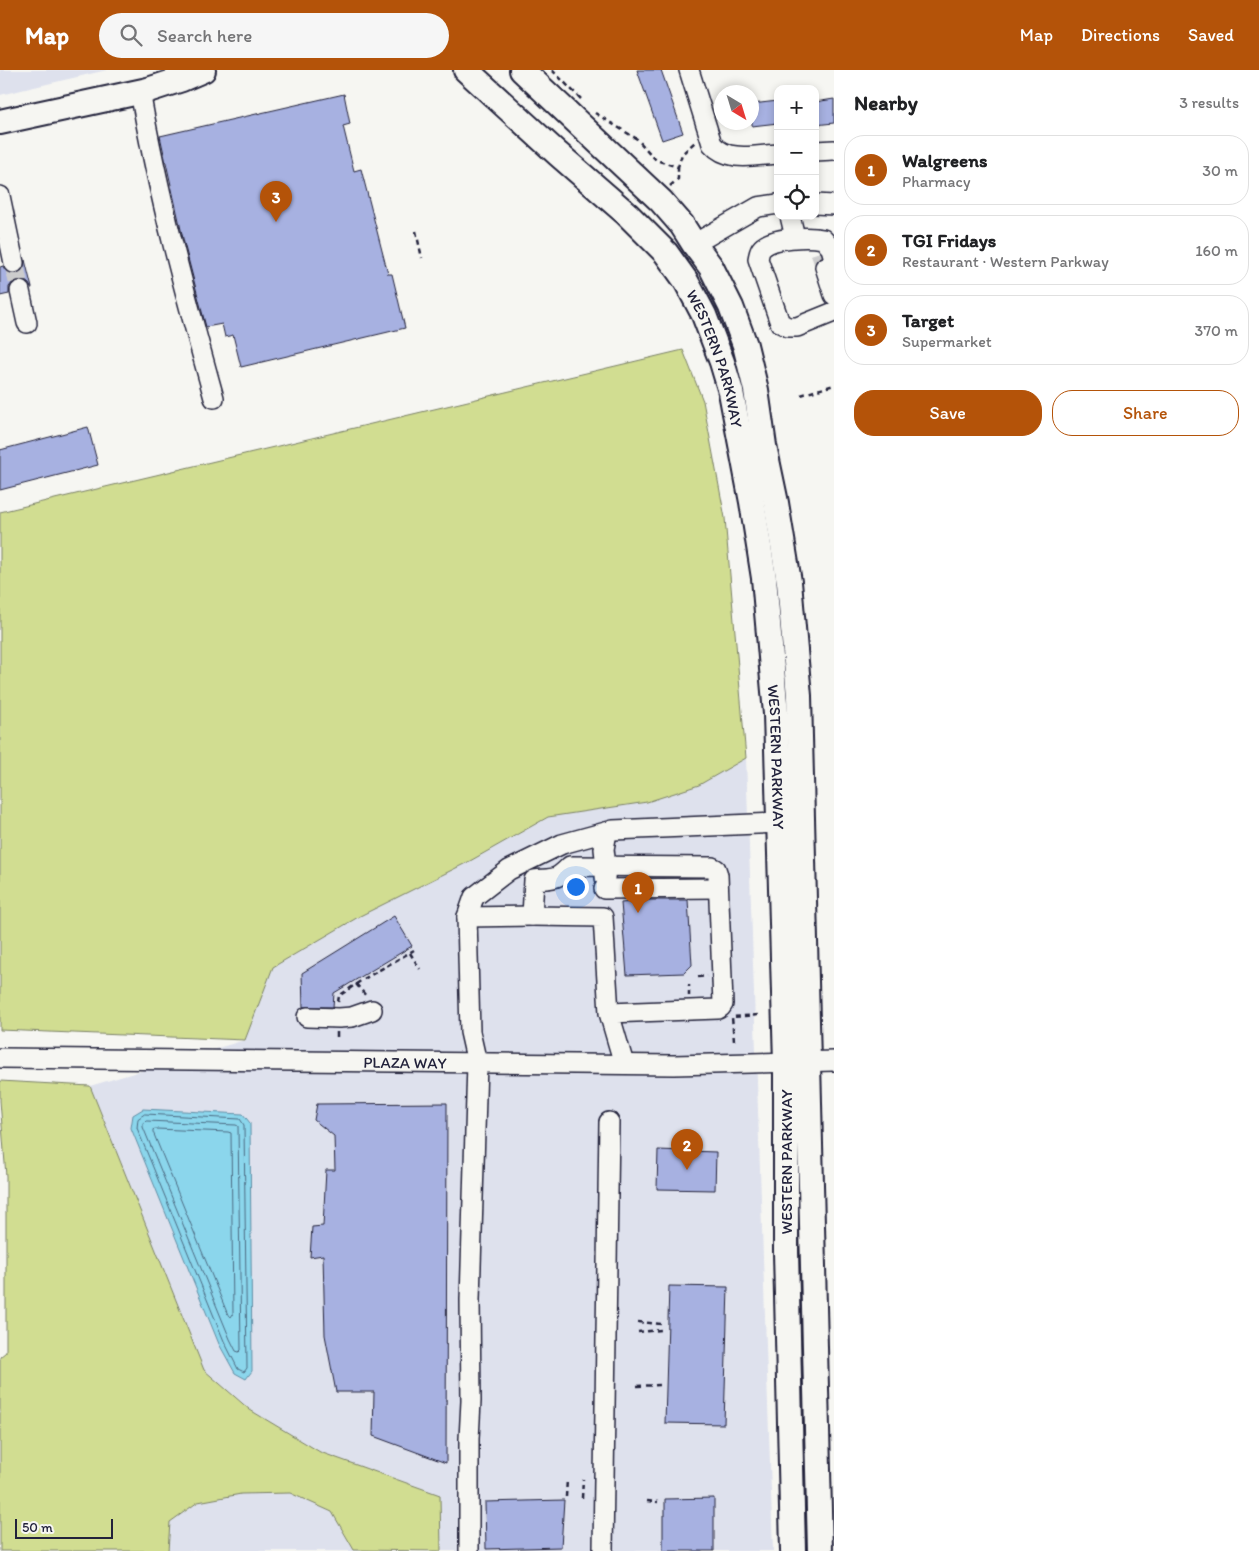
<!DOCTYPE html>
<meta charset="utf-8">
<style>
:root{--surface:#fff;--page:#f6f6f6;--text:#202124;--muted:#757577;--line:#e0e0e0;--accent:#b45309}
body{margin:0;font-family:Itim,sans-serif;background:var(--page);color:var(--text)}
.controls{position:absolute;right:15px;top:15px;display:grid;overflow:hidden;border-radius:10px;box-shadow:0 2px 8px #0003}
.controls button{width:45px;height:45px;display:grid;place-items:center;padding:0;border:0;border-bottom:1px solid var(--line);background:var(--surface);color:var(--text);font:25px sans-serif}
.compass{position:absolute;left:714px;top:15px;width:45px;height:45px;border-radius:50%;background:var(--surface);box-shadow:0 2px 8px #0003;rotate:142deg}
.scale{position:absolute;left:15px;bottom:12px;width:98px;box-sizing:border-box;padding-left:5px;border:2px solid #22223b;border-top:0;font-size:14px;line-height:18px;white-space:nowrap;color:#22223b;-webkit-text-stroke:4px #f6f6f2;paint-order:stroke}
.you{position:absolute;left:575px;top:816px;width:18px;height:18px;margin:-12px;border:4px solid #fff;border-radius:50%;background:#1a73e8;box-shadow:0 0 0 8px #1a73e833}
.badge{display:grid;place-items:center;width:32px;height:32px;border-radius:50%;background:var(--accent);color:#fff;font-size:16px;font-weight:700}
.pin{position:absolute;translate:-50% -41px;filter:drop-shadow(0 1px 2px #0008)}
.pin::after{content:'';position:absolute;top:26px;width:18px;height:15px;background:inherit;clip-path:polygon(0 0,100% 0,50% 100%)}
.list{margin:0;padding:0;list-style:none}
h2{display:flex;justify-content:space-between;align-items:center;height:65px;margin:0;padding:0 20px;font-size:21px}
h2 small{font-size:16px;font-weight:400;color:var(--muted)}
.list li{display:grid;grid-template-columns:32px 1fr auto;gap:15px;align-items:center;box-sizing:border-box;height:70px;margin:0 10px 10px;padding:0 10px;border:1px solid var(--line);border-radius:20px}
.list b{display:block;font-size:19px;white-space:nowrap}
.list p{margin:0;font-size:16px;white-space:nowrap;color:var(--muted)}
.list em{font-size:16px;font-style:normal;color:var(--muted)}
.actions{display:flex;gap:10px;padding:15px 20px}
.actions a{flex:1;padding:11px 0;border:1px solid var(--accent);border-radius:20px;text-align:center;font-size:18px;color:var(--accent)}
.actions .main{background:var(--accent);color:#fff}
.icon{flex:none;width:28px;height:28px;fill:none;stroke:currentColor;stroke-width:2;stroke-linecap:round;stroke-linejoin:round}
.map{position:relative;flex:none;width:834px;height:1481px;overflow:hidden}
header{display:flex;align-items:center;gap:30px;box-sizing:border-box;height:70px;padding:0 25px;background:var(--accent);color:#fff}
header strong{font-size:24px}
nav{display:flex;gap:28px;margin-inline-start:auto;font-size:18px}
.search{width:350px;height:45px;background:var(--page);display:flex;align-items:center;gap:12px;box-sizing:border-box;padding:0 18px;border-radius:28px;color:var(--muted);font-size:19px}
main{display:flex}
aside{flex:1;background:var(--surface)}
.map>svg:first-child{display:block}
.built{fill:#dee1ed}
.green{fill:#d1dd91;stroke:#7a8066}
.water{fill:#8bd6ec;stroke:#618ea5}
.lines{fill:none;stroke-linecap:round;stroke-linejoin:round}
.shore{stroke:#4c6a82;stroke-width:1}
.building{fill:#a7b1e1;stroke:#22223b}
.minor-tunnel{stroke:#cccccd;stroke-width:19;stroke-dasharray:19 9;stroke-linecap:butt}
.minor-casing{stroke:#22223b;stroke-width:22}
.major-casing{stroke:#22223b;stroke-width:28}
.path{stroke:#22223b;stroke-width:2.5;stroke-dasharray:5 4;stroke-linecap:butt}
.minor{stroke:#f6f6f2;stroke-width:19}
.major{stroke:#f6f6f2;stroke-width:24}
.labels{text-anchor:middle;stroke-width:4.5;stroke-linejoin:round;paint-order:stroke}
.street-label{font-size:16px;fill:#22223b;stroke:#f6f6f2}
</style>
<header>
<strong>Map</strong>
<div class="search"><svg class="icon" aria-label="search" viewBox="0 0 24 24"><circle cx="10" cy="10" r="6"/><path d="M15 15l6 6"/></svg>Search here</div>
<nav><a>Map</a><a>Directions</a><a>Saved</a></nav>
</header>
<main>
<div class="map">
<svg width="834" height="1481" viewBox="0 0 834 1481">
<rect width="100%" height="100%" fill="#f6f6f2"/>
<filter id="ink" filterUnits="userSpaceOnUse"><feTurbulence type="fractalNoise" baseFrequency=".02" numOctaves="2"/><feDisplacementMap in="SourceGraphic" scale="10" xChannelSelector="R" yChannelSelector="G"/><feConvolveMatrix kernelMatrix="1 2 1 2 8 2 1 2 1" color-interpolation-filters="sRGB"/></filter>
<g filter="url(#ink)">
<g class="built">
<polygon points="0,0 107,0 0,25"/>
<polygon points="746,688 773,1481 441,1481 440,1425 320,1382 250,1340 204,1300 90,1016 245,970 273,897 360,846 470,791 548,747 647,732 699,715"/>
<polygon points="290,1423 332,1442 354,1480 401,1481 168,1481 170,1452 198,1432 241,1424"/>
</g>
<g class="green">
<polygon points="683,280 703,331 725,448 746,688 699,715 647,732 548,747 470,791 360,846 273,897 245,970 0,960 0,442"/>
<polygon points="0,1011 90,1016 204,1300 250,1340 320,1382 440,1425 441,1481 354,1480 332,1442 290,1423 241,1424 198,1432 170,1452 168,1481 0,1481 0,1287 6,1282 6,1106 0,1031"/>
</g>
<polygon class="water" points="143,1039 243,1044 250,1053 252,1301 246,1309 235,1303 219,1274 131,1058 133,1045"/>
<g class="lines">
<g class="shore">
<polygon points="145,1044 240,1049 244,1055 247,1298 244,1302 238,1299 224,1271 137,1058 138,1049"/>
<polygon points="147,1051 236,1055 238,1056 241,1280 239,1282 236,1281 230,1269 143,1057 143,1053"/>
<polygon points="156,1059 228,1062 231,1063 233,1244 231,1247 228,1245 153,1062 153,1060"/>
</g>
</g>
<g class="building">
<polygon points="637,0 661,0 683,63 662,70"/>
<polygon points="344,24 350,54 343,56 354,101 361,99 388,204 392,204 405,258 241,297 233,265 225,267 222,254 206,257 184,173 160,66"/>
<polygon points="834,29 834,53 815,55 815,32"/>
<polygon points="778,31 778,53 752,56 752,34"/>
<polygon points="25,190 32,218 31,218 29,214 24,210 17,210 13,212 9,217 9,224 0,226 0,197 3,196 5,200 10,203 17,204 21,202 24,197"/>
<polygon points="88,357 98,395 0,420 0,380"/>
<polygon points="650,830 688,830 692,895 684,903 627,905 621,833"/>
<polygon points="394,846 412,876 334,923 333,937 303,937 302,903"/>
<polygon points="447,1033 446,1393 373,1366 374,1322 336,1322 325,1265 323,1185 310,1187 312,1157 323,1156 326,1100 335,1100 334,1066 314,1050 317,1034"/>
<polygon points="658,1080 716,1082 715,1120 657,1119"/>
<polygon points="669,1216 728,1217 724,1354 665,1353"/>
<polygon points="714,1428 714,1481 663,1481 663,1446 665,1446 665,1429"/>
<polygon points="564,1430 561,1477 486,1479 485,1432"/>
</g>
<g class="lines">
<g class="minor-tunnel">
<polyline points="820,182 825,197"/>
<polyline points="14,193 20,221"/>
</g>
<defs>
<g id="minor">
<path d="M689 0 712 74C728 93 756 85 778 84"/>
<path d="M140 21C158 125 186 227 214 328"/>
<polyline points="815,81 834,80"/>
<polyline points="0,126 14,193"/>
<polyline points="815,134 834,135"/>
<polyline points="790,146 795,167"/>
<polyline points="694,174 758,137 778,134"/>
<path d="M834 189 831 178 823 169C809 166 772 167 762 178 759 181 759 185 758 189L780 253 788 257H797L834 242"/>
<polyline points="825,197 834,225"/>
<polyline points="20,221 27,253"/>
<polyline points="605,808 606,796 604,779 607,762"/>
<polyline points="604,819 718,818"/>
<polyline points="467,847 532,846"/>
<path d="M609 943 603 847 532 846 534 810C555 808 555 811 570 796L712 797 716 799 718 805 723 934 721 937 718 939 609 943 624 994"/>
<polyline points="307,947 339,948 352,947 372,940"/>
<path id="s1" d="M0 988 674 995 834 991"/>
<polyline points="469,1481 469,1369 471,1331 470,1230 477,993 470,962 467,847 474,827 509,800 562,774 613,760 779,753"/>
<polyline points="603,1481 609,1052"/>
</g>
<g id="major">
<path id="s2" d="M466 0 558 84 627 144 666 183 686 211 704 245 722 292 731 322 752 432 764 508 776 644 786 993V1182L793 1481"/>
<polyline points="522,0 661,131 682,155 694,174 711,197 731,237 745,275 756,320 764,376 776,433 789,512 799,626 820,1481"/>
<polyline points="0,52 148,20 182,9 203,0"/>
</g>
</defs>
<use href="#minor" class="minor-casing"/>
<use href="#major" class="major-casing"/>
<g class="path">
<polyline points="552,0 581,29"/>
<polyline points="595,43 637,69 656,90 678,97 682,84 695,72"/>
<polyline points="670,116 678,109 678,97"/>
<polyline points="416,161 422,188"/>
<polyline points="801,325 834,315"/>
<polyline points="410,883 420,899"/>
<polyline points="698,907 707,906"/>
<polyline points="356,914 367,927"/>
<polyline points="689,926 689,915"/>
<polyline points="338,932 339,926 362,910 414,880"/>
<polyline points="337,962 337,971"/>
<polyline points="734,971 732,947 758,945"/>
<polyline points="638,1252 661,1254"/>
<polyline points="638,1262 661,1260"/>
<polyline points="637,1316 660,1315"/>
<polyline points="566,1427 567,1409"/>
<polyline points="582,1428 583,1409"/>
<polyline points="647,1431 658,1432"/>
</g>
<use href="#minor" class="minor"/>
<use href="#major" class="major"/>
</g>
</g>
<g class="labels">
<g class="street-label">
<text dy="6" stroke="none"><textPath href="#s2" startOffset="389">WESTERN PARKWAY</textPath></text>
<text dy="6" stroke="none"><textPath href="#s2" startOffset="794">WESTERN PARKWAY</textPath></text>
<text dy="6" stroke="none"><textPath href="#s1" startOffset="405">PLAZA WAY</textPath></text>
<text transform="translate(786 1092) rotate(-90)" y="6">WESTERN PARKWAY</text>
</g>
</g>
</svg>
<div class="controls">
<button>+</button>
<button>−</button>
<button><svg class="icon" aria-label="locate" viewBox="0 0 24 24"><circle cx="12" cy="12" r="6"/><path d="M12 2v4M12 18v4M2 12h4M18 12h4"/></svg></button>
</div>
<svg class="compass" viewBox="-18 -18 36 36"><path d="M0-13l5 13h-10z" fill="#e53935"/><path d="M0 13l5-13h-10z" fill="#757577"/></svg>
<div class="scale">50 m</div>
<div class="you"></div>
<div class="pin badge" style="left:638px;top:843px">1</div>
<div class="pin badge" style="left:687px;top:1100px">2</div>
<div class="pin badge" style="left:276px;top:152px">3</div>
</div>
<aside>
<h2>Nearby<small>3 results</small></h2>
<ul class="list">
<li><span class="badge">1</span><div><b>Walgreens</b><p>Pharmacy</p></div><em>30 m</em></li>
<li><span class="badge">2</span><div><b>TGI Fridays</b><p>Restaurant · Western Parkway</p></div><em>160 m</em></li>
<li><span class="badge">3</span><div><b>Target</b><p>Supermarket</p></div><em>370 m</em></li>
</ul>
<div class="actions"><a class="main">Save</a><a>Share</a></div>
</aside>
</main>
